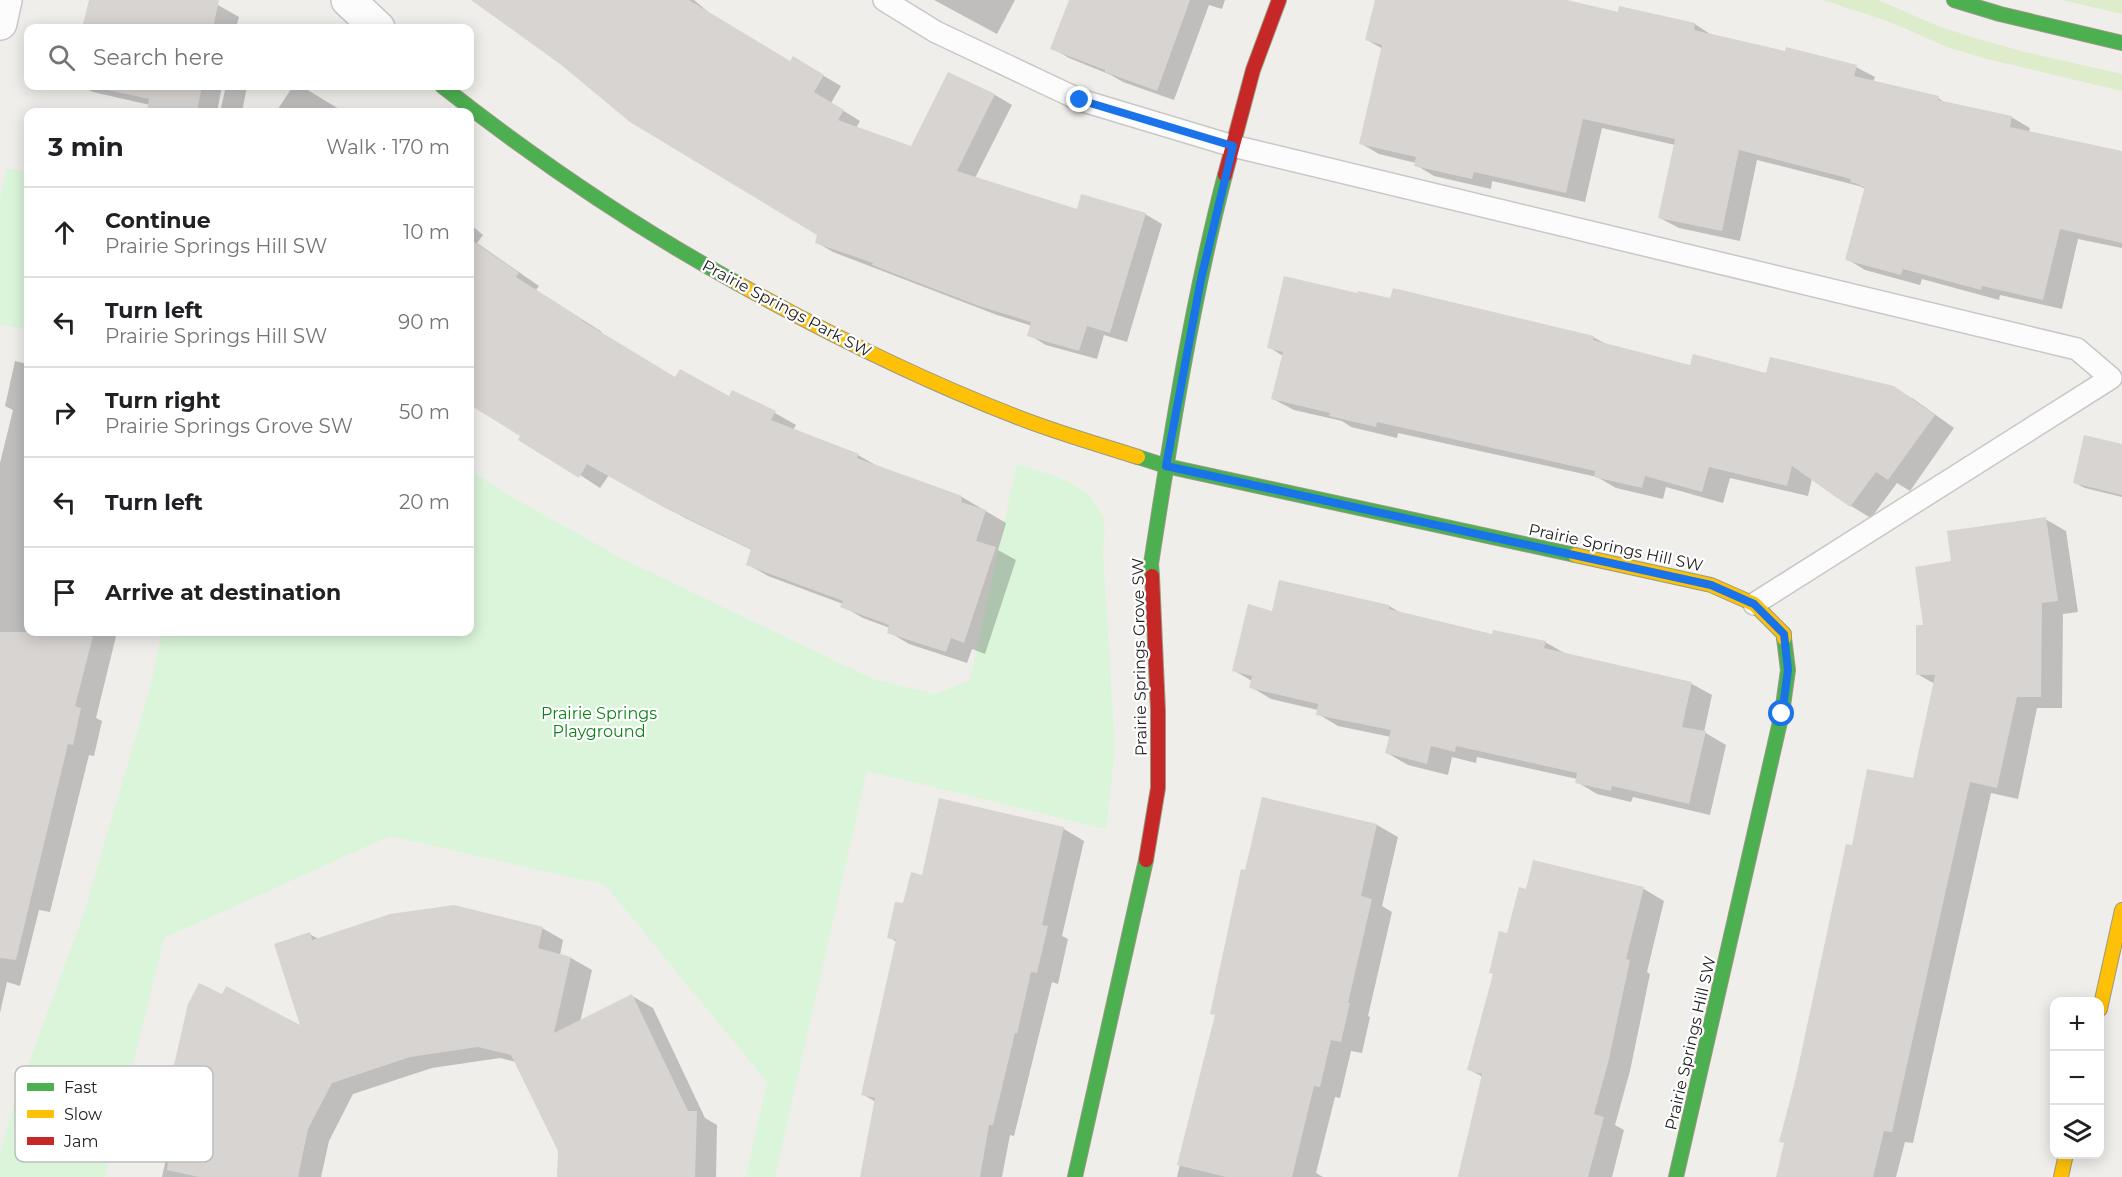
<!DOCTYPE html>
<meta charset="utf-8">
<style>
:root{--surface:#fff;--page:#f2f2f2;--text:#202124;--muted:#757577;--line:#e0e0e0}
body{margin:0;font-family:Montserrat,sans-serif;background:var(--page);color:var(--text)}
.controls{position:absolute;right:18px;bottom:18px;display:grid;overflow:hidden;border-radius:12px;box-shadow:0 3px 15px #0003}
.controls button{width:54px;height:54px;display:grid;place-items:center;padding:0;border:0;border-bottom:2px solid var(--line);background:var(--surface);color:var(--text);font:30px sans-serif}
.stop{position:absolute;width:18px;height:18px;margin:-14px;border:4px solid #1a73e8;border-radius:50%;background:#fff}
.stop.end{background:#1a73e8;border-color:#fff;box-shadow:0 2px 6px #0008}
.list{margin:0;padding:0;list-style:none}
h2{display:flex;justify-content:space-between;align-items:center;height:78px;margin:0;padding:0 24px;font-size:26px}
h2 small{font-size:20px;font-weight:400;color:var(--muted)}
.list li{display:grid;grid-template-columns:39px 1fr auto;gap:18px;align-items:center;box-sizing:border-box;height:90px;padding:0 24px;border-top:2px solid var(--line)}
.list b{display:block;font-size:22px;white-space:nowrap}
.list p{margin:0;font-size:20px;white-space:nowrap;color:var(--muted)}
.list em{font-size:20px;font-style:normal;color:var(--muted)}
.icon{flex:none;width:33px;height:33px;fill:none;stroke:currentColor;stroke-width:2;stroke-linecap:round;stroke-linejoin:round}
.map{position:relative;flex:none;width:2122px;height:1177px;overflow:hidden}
.search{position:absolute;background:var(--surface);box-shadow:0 3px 15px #0003;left:24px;top:24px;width:450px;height:66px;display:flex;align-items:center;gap:15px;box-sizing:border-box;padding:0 21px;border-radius:12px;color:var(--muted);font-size:22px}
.panel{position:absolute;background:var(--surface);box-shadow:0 3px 15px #0003;left:24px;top:108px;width:450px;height:528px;border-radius:12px}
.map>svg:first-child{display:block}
.grass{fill:#ddeccb}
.park{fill:#daf5da}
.shadow{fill:#0003;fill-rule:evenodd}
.building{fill:#d7d4d2}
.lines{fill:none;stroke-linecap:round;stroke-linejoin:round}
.lane-casing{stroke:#c9c8c7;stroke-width:24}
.street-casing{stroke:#c9c8c7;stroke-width:36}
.fast-casing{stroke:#999a82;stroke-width:16}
.slow-casing{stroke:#999a82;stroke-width:16}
.jam-casing{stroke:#999a82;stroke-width:16}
.lane{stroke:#fdfcfc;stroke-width:21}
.street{stroke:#fdfcfc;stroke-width:33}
.fast{stroke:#4caf50;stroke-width:14}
.slow{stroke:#ffc107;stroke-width:14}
.jam{stroke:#c62828;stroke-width:14}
.route{stroke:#1a73e8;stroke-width:8}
.labels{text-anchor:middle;stroke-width:4.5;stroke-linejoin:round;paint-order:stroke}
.street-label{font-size:16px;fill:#222;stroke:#fff}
.park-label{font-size:16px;fill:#0c8416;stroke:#fff}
.key{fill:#fff;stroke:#bdbdbd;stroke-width:1.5}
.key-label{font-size:16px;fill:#222}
</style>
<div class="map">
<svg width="2122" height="1177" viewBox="0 0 2122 1177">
<rect width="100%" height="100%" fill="#f0eeeb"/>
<g class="grass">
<polygon points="1823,0 1878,0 1938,26 1975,38 2025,52 2122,74 2122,91 1983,58 1947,47 1890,22"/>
<polygon points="2062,0 2122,0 2122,14"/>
</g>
<g class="park">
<polygon points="7,168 28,173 28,330 0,324 0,199"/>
<path d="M1017 464C1049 475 1094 482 1104 521 1106 531 1103 544 1103 554L1115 748 1106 829 867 771 775 1177H746L767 1082 605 885 390 836 164 938 105 1177H0V1154L13 1106 84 913 150 688 162 632H470V469L505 493 621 558 873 679 936 694 970 680Z"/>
</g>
<g class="shadow">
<polygon points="90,0 194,0 218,5 239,17 236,28 84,28"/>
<polygon points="478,0 694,0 713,16 791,63 793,58 841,86 831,103 860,121 856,128 912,148 948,74 995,95 1012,105 975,178 1078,211 1145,214 1162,224 1127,342 1104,335 1097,359 1046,345 1029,335 1032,326 997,315 833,252 816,242 819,235 561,63"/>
<polygon points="934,0 1015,0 997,34"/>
<polygon points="1071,0 1225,0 1222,9 1209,5 1174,100 1123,82 1111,75 1069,58 1052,48"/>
<path d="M1377 0H1560L1619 14 1695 24 1713 36 1856 67 1875 77 1873 82 1938 98 1948 104 2011 117 2030 128 2029 132 2122 153V248L2078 239 2062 309 2000 295 1999 300 1922 279 1920 285 1865 270 1847 259 1866 189 1859 186 1757 160 1740 241 1679 228 1660 218 1675 145 1602 128 1585 202 1492 181 1491 189 1434 176 1416 165V163L1379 154 1360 143 1383 49 1367 40ZM1855 182 1873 186 1872 189 1862 186Z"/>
<polygon points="81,86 222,86 217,112 148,112 150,105 93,92"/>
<polygon points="226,86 247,86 242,112 220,112"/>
<polygon points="293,86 301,86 344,112 276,112"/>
<polygon points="470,224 483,235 477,243 539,286 536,290 602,332 601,333 676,379 775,413 796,425 793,430 858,455 879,467 962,497 1006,523 998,550 1016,560 985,654 972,649 967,663 909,644 889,632 890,628 863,618 842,606 843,604 768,576 747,564 752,550 687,519 609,475 600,488 470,403"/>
<polygon points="1358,295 1593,337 1608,345 1691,366 1893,387 1915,400 1954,428 1910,491 1897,483 1871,518 1851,506 1812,479 1808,496 1730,478 1723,503 1666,487 1663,499 1616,488 1597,477 1398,433 1397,438 1351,427 1342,421 1294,410 1273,399 1283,356 1269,347"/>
<polygon points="15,361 28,364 28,632 117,632 96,718 102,721 94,756 89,755 50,912 39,910 20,986 7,982 0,1013 0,463 13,410 5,406"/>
<polygon points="2122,445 2122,497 2085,488 2075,483"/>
<polygon points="2045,519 2066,531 2078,612 2063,614 2062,708 2037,708 2018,799 1991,793 1913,1143 1905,1142 1896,1177 1777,1177 1853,847 1914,780 1935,684 1917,674 1925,627 1953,562"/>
<polygon points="1389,606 1401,613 1494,636 1545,642 1566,654 1692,684 1712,695 1704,732 1726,745 1710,815 1633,797 1631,802 1597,794 1577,782 1577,779 1477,757 1476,763 1452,757 1448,775 1408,765 1387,753 1391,737 1338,726 1318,714 1318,710 1271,699 1251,687 1252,681 1233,670 1273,612"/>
<polygon points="1263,799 1377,825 1398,837 1382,906 1392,912 1368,1016 1370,1017 1362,1053 1351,1051 1340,1098 1335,1097 1316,1173 1323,1177 1177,1177 1216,1015"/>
<polygon points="941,800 1064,829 1084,841 1062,936 1068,939 1058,984 1052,982 1014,1136 1010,1135 1002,1177 861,1177 876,1102 862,1094 897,942 888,937 904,905 923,877"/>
<polygon points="1534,862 1644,889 1664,901 1647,972 1650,974 1630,1071 1615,1125 1624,1130 1612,1177 1458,1177 1483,1077 1468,1069 1508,934 1527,890"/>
<polygon points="542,928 563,940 560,955 571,958 592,970 580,1022 632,996 653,1008 705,1118 717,1125 716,1177 558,1177 559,1150 516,1062 500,1058 432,1068 353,1094 329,1141 321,1177 162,1177 185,1070 303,1029 309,934 319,939"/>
</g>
<g class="building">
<polygon points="89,0 219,0 213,28 82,28"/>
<polygon points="471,0 689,0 790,61 793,56 824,75 814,92 844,110 838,120 911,146 948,72 995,94 957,171 1077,209 1081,194 1146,213 1110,333 1087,326 1079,351 1027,336 1031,322 979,306 872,265 873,263 815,243 817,235 630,122 560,64"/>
<polygon points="1069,0 1190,0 1157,91 1105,72 1105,70 1050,49"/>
<polygon points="1375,0 1567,0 1618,12 1619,6 1695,23 1694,30 1785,51 1786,47 1857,65 1854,76 1939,96 1938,100 2012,116 2010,127 2122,151 2122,243 2060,229 2043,300 1982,286 1981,290 1903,269 1901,275 1845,260 1865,186 1850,182 1851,179 1739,150 1722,231 1658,218 1675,139 1583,119 1566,193 1474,172 1472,179 1414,166 1416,157 1359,144 1382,45 1365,40"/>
<polygon points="90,86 202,86 197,112 147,112 149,99"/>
<polygon points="470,239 519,273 516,277 582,319 581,320 675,377 680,369 729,396 732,390 776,411 771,420 859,454 857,458 962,496 961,502 986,510 976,541 996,547 964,643 951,638 946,652 887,633 889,625 840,607 843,601 746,565 751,549 665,508 587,464 579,478 518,440 520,436 470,405"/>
<polygon points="1284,276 1357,293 1358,291 1390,298 1393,288 1594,336 1593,340 1690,365 1693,354 1766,373 1770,357 1894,386 1935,415 1888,480 1876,472 1850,507 1792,466 1787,486 1709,467 1702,492 1645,476 1642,488 1594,477 1595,471 1377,422 1376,427 1329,416 1330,413 1271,399 1283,352 1267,348"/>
<polygon points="2084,435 2122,444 2122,495 2073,483"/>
<polygon points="2046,517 2058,601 2042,603 2041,697 2017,697 1997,788 1970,782 1892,1132 1884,1131 1873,1177 1776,1177 1784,1143 1779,1142 1796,1077 1846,844 1852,845 1867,769 1913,778 1935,675 1916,675 1916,625 1923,625 1915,567 1951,561 1947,531"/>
<polygon points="1279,580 1389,605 1389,609 1492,634 1493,630 1546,641 1544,648 1692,682 1682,727 1706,731 1689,804 1612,786 1611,791 1575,783 1577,773 1456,746 1455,752 1431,746 1427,764 1385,753 1391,730 1316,715 1318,704 1249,688 1252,676 1232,671 1248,604 1272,611"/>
<polygon points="0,632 94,632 75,706 81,708 73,745 68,744 16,960 0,958"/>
<polygon points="1262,797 1377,824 1361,896 1372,899 1348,1003 1350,1003 1341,1042 1331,1040 1320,1087 1314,1086 1292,1177 1226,1177 1177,1165 1215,1015 1210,1014 1241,869 1245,870"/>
<polygon points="939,798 1064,827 1042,925 1048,926 1037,973 1031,972 1017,1034 1015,1033 993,1125 989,1125 980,1177 860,1177 875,1098 861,1095 896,940 887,938 895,902 903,903 911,872 922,875"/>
<polygon points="1533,860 1644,887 1626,959 1630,960 1609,1059 1594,1114 1604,1117 1588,1177 1458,1177 1482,1074 1467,1070 1493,974 1489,973 1499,931 1507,933 1519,887 1526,889"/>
<polygon points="454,905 543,927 538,948 571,957 554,1033 632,994 688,1111 697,1111 695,1177 557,1177 558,1151 511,1055 478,1047 410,1057 332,1083 308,1129 298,1177 199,1177 167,1170 170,1153 166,1152 183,1070 174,1065 188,1004 199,983 222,994 226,986 300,1025 274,944 310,932 312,940 390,914"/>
</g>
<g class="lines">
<defs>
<polyline id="lane" points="884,0 936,32 1080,100 1233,146 2077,349 2111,378 1754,604"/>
<g id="street">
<polyline points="348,0 378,28"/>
<polyline points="0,23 5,0"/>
</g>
<g id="fast">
<polyline points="1954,0 2000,14 2122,43"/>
<path d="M442 86C535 159 633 226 737 283"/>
<polyline points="1138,457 1166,466 1575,555"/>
<path d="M1152 576 1151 564C1171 434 1192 302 1225 175"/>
<polyline points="1075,1177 1146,860"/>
<polyline points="1676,1177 1782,713 1788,670 1784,638"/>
</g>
<g id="slow">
<path d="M737 283C830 335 925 382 1025 420 1062 434 1100 445 1138 457"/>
<polyline points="1575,555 1711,585 1754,604 1784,634 1784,638"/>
<polyline points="2100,1009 2122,910"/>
<polyline points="2061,1177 2066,1154"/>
</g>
<g id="jam">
<polyline points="1225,175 1253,70 1279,0"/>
<polyline points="1146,860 1158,788 1158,711 1152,576"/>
</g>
</defs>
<use href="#lane" class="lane-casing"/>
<use href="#street" class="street-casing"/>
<use href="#fast" class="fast-casing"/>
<use href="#slow" class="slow-casing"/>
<use href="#jam" class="jam-casing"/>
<use href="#lane" class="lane"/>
<use href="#street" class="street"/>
<use href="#fast" class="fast"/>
<use href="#slow" class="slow"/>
<use href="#jam" class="jam"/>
</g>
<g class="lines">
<polyline class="route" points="1080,100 1233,146 1201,279 1166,466 1711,585 1754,604 1784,634 1788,670 1782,714"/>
</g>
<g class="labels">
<g class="street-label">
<text transform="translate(787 308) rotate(28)" y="6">Prairie Springs Park SW</text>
<text transform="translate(1616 547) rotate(12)" y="6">Prairie Springs Hill SW</text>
<text transform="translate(1139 657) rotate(-91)" y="6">Prairie Springs Grove SW</text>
<text transform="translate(1690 1043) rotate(-77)" y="6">Prairie Springs Hill SW</text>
</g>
<g class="park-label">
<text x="599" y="719">Prairie Springs<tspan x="599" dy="18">Playground</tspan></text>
</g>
</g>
<rect x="15" y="1066" width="198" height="96" rx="9" class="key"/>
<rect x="27" y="1083" width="27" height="8" fill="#4caf50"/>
<rect x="27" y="1110" width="27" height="8" fill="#ffc107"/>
<rect x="27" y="1137" width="27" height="8" fill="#c62828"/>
<g class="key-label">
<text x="64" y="1093">Fast</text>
<text x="64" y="1120">Slow</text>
<text x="64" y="1147">Jam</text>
</g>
</svg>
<div class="controls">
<button>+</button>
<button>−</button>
<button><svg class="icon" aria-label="layers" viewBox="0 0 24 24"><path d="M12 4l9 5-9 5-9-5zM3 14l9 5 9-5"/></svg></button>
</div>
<div class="stop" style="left:1782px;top:714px"></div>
<div class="stop end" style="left:1080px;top:100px"></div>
<div class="search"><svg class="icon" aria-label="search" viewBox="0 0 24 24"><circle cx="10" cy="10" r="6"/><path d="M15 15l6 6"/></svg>Search here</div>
<section class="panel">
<h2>3 min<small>Walk · 170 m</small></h2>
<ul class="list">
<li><svg class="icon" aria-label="ahead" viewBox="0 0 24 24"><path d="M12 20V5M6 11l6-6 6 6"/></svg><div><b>Continue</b><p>Prairie Springs Hill SW</p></div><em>10 m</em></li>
<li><svg class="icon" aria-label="left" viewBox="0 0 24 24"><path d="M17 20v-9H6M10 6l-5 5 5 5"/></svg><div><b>Turn left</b><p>Prairie Springs Hill SW</p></div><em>90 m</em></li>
<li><svg class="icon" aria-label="right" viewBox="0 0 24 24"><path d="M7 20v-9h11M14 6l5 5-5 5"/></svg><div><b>Turn right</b><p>Prairie Springs Grove SW</p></div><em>50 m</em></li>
<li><svg class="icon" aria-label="left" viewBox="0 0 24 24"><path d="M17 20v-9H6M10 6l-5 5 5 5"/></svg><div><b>Turn left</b></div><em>20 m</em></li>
<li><svg class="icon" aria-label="arrive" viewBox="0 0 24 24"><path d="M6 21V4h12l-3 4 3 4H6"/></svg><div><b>Arrive at destination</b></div></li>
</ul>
</section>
</div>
